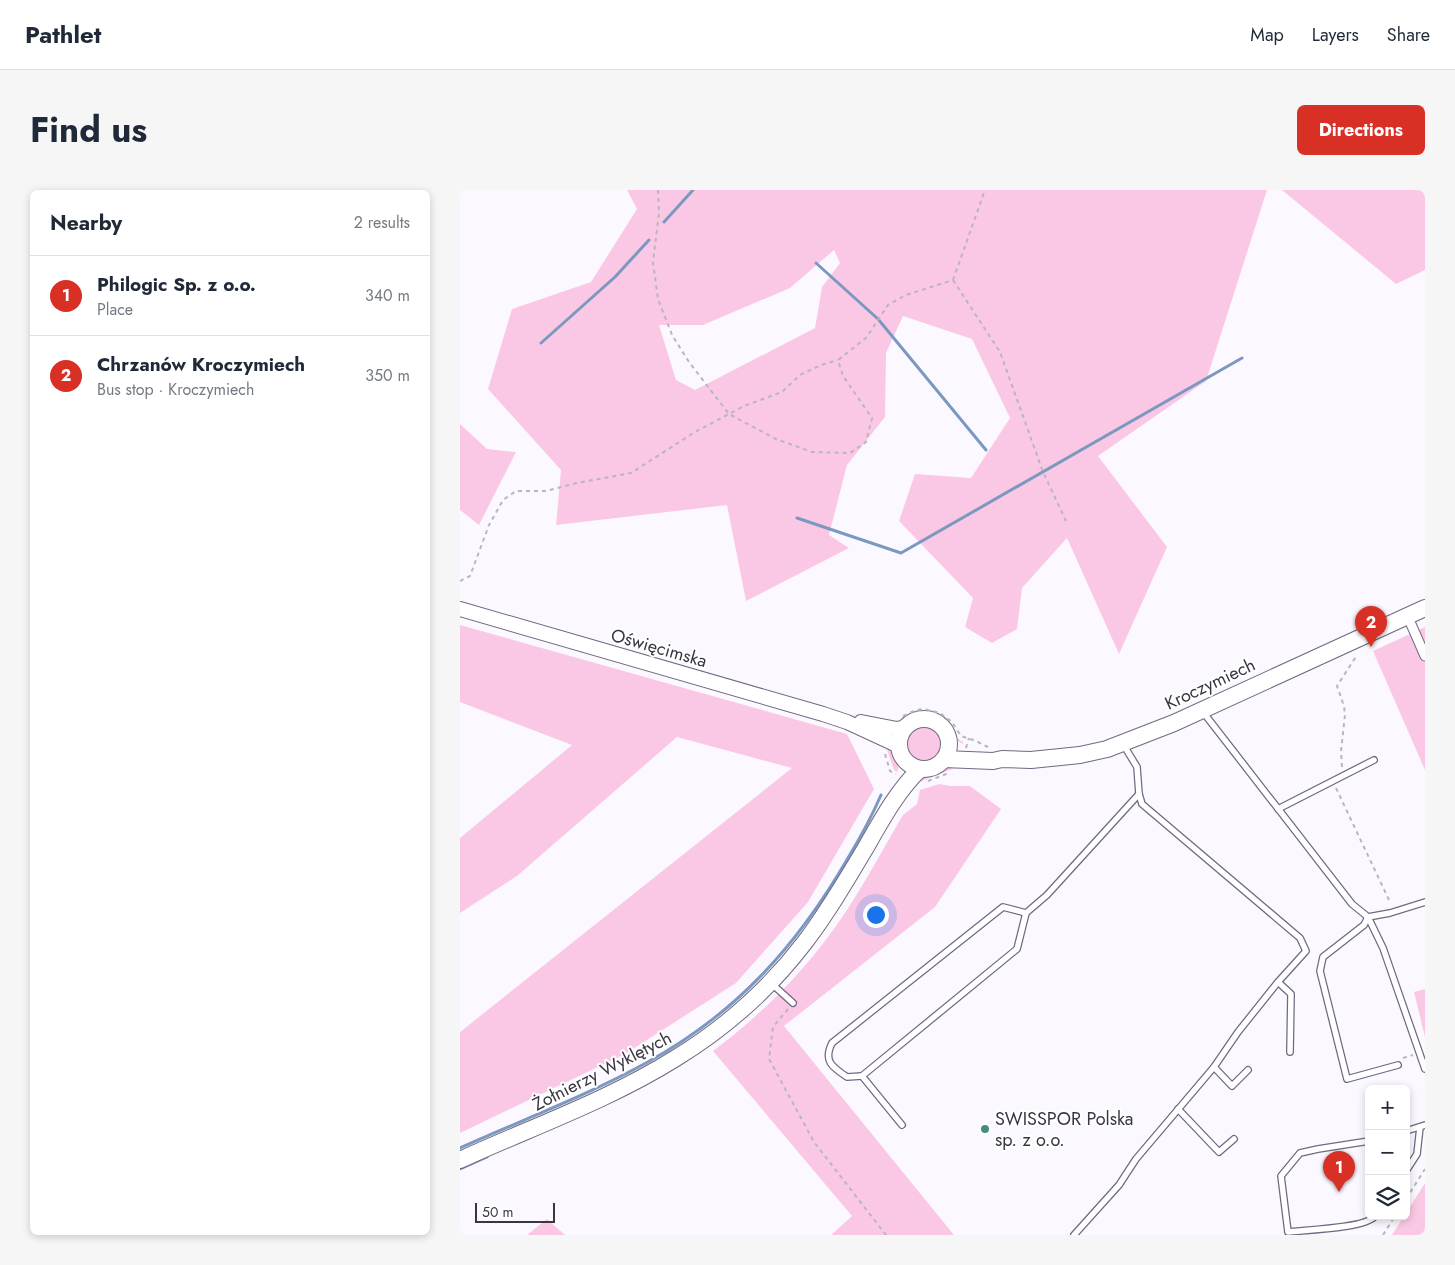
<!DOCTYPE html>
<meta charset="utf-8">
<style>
:root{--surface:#fff;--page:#f6f6f7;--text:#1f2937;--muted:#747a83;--line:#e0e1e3;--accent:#d93025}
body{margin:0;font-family:Jost,sans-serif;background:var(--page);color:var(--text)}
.controls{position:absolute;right:15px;bottom:15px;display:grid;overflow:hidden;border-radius:8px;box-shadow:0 2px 8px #0003}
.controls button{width:45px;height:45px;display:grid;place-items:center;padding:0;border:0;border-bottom:1px solid var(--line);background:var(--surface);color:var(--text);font:25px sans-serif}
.scale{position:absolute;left:15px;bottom:12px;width:80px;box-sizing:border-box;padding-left:5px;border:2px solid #393641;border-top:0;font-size:14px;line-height:18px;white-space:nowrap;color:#393641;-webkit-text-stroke:4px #fff;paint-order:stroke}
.you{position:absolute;left:415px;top:724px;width:18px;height:18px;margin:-12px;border:4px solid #fff;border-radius:50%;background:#1a73e8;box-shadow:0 0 0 8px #1a73e833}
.badge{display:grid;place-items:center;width:32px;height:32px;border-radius:50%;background:var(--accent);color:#fff;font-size:16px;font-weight:700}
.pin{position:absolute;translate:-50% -41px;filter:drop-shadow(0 1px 2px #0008)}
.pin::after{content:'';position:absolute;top:26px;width:18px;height:15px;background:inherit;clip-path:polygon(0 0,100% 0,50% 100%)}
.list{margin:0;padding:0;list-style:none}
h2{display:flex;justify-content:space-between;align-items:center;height:65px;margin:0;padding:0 20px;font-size:21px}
h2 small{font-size:16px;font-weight:400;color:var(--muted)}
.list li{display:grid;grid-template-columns:32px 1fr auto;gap:15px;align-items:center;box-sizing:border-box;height:80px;padding:0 20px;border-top:1px solid var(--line)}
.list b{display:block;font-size:19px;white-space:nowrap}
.list p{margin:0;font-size:16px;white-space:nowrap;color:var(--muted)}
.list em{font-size:16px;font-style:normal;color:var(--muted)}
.icon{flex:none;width:28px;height:28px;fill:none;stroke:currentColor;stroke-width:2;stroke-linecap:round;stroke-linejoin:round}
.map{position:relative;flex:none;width:965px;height:1045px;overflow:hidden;border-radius:8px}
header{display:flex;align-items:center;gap:30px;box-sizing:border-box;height:70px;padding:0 25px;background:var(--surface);border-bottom:1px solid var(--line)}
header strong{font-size:24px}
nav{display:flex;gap:28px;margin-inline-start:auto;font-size:18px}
.intro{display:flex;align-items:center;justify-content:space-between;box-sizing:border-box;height:120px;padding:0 30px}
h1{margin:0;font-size:35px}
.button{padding:12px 22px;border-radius:8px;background:var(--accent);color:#fff;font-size:18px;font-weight:700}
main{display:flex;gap:30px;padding:0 30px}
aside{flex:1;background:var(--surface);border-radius:8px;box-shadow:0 2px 8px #0003}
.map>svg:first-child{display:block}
.green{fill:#fac8e4;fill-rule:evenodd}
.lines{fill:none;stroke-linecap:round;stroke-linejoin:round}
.stream{stroke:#7a98c0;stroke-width:3}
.service-casing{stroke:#706981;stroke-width:8}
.pedestrian-casing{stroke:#706981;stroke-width:11}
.tertiary-casing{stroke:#706981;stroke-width:16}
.secondary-casing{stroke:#706981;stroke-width:18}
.path{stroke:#b8b6be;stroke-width:2;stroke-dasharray:4 4;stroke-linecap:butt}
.service{stroke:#fff;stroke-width:5.5}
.pedestrian{stroke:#fff;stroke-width:9}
.tertiary{stroke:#fff;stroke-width:14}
.secondary{stroke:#fff;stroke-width:16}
.poi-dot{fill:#478c83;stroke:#fff;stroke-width:2}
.labels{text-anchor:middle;stroke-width:4;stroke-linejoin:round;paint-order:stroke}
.street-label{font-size:18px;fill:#393641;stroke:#fff}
.poi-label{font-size:18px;fill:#393641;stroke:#fff;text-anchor:start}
</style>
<header>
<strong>Pathlet</strong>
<nav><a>Map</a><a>Layers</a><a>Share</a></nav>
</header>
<div class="intro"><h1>Find us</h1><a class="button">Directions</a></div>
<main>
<aside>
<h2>Nearby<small>2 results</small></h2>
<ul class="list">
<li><span class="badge">1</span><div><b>Philogic Sp. z o.o.</b><p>Place</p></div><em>340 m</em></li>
<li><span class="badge">2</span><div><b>Chrzanów Kroczymiech</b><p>Bus stop · Kroczymiech</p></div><em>350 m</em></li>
</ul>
</aside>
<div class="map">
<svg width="965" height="1045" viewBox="0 0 965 1045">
<rect width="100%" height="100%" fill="#fbf9ff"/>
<g class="green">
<path d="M167 0H807L746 191 638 266 707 357 659 464 607 348 562 398 557 439 532 453 505 437 513 408 439 331 455 284 511 288 550 228 512 149 443 126 426 163 425 227 387 275 369 345 389 358 286 411 267 315 96 335 101 280 28 199 52 119 131 92 177 19ZM374 60 380 73 362 97 355 138 235 200 216 190 199 135H243L330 98Z"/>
<polygon points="822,0 965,0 965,80 936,94"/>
<polygon points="0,234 27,259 56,262 19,335 0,320"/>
<polygon points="0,435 387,544 414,599 348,712 276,793 165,864 0,943 0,842 332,578 217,547 57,686 0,723 0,648 112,555 0,512"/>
<polygon points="965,437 965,580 913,461"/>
<path d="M464 522C495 526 485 541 503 552V554L496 550 484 532 476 527 460 525 437 534 433 531C443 532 453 524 464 522Z"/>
<circle cx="464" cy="554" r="17"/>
<path d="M425 554C437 562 442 567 437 582L434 580Z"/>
<polygon points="485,575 497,577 457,593 466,583 474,582"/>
<path d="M479 594 490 596H510L541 619 475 717 324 836 494 1045H371L392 1026 253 861C300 826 341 785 376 736 401 701 421 662 443 625L457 614 460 600Z"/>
<polygon points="965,799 965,847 954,802"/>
<polygon points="965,993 965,1045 932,1045 944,1026 946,1026 946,1023"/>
<polygon points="87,1029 105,1045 67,1045"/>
</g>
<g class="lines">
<g class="stream">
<polyline points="204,32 233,0"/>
<polyline points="356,73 418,129 526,260"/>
<polyline points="81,153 155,87 189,50"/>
<polyline points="337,328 441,363 782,168"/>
<path d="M0 958C62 930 126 906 186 873 276 824 337 756 388 668 400 648 412 626 421 605"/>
<polyline points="0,979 27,967"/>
</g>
<defs>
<g id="service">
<polyline points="743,522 892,714 908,727 923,758 965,879"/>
<polyline points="818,619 914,570"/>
<polyline points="908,727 904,735 863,767 860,781 887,889 938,875"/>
<polyline points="908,727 930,723 965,712"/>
<polyline points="818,792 831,804 830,862"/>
<polyline points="312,794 333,813"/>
<polyline points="754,877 772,896 788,880"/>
<path d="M402 886 387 887C372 877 363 871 372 853L543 717 566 723"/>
<polyline points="718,919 759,962 774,949"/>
<polyline points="442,935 402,886 557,759 566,723 587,705 679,604"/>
<polyline points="946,941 965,935"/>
<path d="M909 951 858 959 840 963 821 986 828 1042C846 1040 907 1038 915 1026"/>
<polyline points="946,981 957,964 960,937"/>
<polyline points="614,1045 659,995 676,969 754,877 778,842 818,792 846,761 840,748 682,614 679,604 677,577 663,554"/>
</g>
<polyline id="pedestrian" points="951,434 965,466"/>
<g id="tertiary">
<polyline points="0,419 363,524 387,532 439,556"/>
<polyline points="401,532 437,539 444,538"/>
</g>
<g id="secondary">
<circle cx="464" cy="554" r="25"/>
<polyline points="484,569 533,571 542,569 571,570 620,565 647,559 714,533 965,418"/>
<path d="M0 970C72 937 149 910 216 868 265 838 310 798 345 752 367 723 386 691 405 659 421 631 437 601 460 579"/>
</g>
</defs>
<use href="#service" class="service-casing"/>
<use href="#pedestrian" class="pedestrian-casing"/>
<use href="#tertiary" class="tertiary-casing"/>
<use href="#secondary" class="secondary-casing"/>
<g class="path">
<polyline points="198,0 199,23 193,72 198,109 212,145 229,172 269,224 316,249 352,262 390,263 406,252 412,228 383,186 378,170 406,148 428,115 446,105 493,90"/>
<polyline points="493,90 540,162 583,282 606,331"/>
<polyline points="493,90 525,0"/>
<polyline points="0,391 10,386 29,335 43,310 56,301 86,301 117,293 171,283 235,242 284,216 322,202 340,185 361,175 378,170"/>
<polyline points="443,526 456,520 464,519 480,523 492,532 501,546 516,551 528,557"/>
<polyline points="506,558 509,548"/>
<polyline points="425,564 430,581 436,584"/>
<polyline points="882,577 881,561 885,525 884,516 877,496 897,465"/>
<polyline points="468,591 489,583"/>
<polyline points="876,598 929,710"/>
<polyline points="328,819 313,837 309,869 354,952 426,1045"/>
<polyline points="943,868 953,865"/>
<polyline points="946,1009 965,979"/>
<polyline points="923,1045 935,1026"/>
</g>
<use href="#service" class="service"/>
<use href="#pedestrian" class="pedestrian"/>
<use href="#tertiary" class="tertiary"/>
<use href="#secondary" class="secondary"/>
</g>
<circle class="poi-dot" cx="525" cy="939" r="5"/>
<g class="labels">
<g class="street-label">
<text transform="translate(199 458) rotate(16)" y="6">Oświęcimska</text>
<text transform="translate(750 494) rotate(-25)" y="6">Kroczymiech</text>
<text transform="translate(142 881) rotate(-27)" y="6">Żołnierzy Wyklętych</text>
</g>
<g class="poi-label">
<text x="535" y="935">SWISSPOR Polska<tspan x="535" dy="21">sp. z o.o.</tspan></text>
</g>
</g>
</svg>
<div class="controls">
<button>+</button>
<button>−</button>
<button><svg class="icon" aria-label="layers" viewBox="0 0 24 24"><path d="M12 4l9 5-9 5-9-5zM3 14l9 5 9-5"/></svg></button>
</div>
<div class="scale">50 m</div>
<div class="you"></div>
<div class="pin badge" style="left:879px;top:1002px">1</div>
<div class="pin badge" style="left:911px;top:457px">2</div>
</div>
</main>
